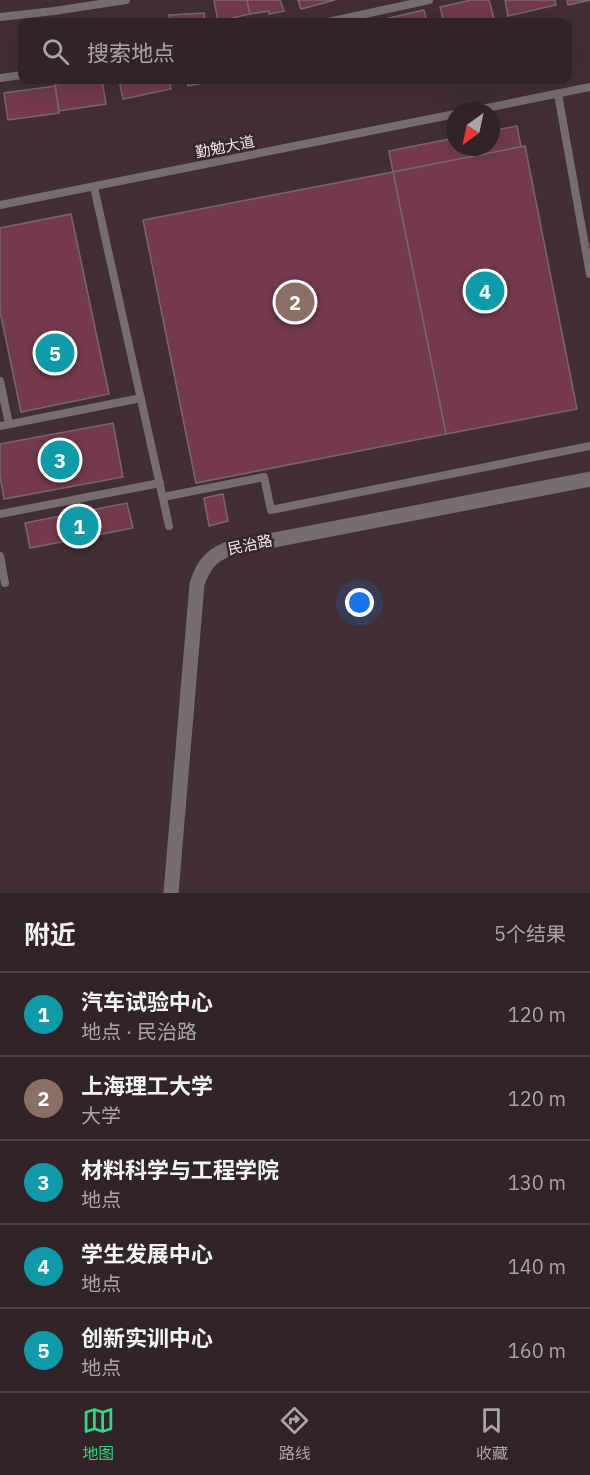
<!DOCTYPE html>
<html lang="zh">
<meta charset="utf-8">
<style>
:root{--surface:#322328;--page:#3d2f34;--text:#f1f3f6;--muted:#a8a4a8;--line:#4d4045;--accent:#32d882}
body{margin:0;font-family:"IBM Plex Sans","Noto Sans SC",sans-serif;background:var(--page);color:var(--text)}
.compass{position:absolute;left:446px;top:102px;width:54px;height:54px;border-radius:50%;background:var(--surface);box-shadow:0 6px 24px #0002;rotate:213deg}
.you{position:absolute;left:360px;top:603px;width:21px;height:21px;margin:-15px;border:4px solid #fff;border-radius:50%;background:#1a73e8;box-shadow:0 0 0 9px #1a73e833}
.badge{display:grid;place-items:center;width:39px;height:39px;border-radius:50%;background:var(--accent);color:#fff;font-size:20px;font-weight:700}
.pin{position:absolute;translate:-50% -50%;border:3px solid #fff;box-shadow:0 2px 6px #0006}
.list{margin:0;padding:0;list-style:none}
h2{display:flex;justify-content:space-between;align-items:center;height:78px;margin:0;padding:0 24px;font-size:26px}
h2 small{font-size:20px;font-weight:400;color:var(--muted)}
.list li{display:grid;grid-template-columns:39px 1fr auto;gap:18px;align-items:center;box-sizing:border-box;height:84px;padding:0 24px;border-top:2px solid var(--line)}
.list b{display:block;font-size:22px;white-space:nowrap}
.list p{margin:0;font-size:20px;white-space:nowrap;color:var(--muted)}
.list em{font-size:20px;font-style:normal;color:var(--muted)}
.icon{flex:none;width:33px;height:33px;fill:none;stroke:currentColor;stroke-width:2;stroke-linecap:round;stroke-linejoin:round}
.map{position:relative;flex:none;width:590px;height:893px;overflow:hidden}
.search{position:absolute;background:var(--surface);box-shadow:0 6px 24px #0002;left:18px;right:18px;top:18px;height:66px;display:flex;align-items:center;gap:15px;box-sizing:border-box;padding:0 21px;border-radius:12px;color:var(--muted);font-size:22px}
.sheet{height:498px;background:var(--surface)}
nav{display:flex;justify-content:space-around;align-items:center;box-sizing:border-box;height:84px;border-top:2px solid var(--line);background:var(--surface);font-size:16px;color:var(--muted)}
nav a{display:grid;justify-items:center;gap:3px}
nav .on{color:var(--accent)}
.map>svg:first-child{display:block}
.building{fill:#723a4c;stroke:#7b656b;stroke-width:1.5}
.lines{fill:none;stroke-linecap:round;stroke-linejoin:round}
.service{stroke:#776d70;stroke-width:8}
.minor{stroke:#776d70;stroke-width:15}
.labels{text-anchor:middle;stroke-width:5;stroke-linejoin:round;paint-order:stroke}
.street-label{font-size:15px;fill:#f3e6e9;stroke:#37252b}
</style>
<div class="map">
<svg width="590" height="893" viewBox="0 0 590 893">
<rect width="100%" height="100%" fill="#422f35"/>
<g class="building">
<polygon points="214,0 247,0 250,14 232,18 233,22 218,22"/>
<polygon points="247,0 280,0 284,11 269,14 269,11 250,14"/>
<polygon points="298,0 335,0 301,9"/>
<polygon points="471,0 489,0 494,19 479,22 444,22 440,7"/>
<polygon points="505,0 555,0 556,5 508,16"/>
<polygon points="567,0 590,0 568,5"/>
<polygon points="424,10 427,22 376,22 376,21"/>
<polygon points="204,13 205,22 170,22 169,15"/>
<polygon points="89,80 102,80 106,104 59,111 55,84"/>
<polygon points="119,80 169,80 171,89 123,99"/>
<polygon points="186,80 220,80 188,86"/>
<polygon points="55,86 59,113 8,120 4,93"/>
<polygon points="517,126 521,147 393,172 389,151 455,138 455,147 491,147 491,131"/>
<polygon points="525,146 577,409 446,434 393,172"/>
<polygon points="393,172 446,434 196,483 143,220"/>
<polygon points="71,214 109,394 21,412 0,311 0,228"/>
<polygon points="113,423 123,477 4,499 0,476 0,444"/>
<polygon points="223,494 228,521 209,526 204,498"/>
<polygon points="127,503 133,528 30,548 25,523"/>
</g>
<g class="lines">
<g class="service">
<polyline points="0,17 54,11 126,0"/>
<polyline points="328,22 429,0"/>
<polyline points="0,78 22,75"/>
<polyline points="558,94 590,274"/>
<polyline points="472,111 590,87"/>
<polyline points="94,187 169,526"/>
<polyline points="0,205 455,114"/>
<polyline points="0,381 9,424"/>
<polyline points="0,426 141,398"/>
<polyline points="163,497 264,477 271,510 590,446"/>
<polyline points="0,514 160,483"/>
<polyline points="0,556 5,583"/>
</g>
<path class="minor" d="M171 893 197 584C203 566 210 556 228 549L590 479"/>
</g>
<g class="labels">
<g class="street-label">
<text transform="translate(225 147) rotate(-11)" y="5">勤勉大道</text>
<text transform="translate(250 545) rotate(-12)" y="5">民治路</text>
</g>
</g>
</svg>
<svg class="compass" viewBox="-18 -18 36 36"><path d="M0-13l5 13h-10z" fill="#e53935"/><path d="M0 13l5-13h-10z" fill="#a8a4a8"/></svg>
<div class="you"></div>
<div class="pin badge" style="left:79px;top:526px;background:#0f9aa8">1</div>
<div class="pin badge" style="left:295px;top:302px;background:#8d6e63">2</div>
<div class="pin badge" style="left:60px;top:460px;background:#0f9aa8">3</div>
<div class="pin badge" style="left:485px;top:291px;background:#0f9aa8">4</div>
<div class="pin badge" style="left:55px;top:353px;background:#0f9aa8">5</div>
<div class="search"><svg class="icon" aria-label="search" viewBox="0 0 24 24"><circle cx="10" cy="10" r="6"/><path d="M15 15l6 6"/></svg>搜索地点</div>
</div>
<section class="sheet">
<h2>附近<small>5个结果</small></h2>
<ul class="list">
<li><span class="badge" style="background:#0f9aa8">1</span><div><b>汽车试验中心</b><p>地点 · 民治路</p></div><em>120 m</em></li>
<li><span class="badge" style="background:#8d6e63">2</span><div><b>上海理工大学</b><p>大学</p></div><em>120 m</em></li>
<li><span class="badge" style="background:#0f9aa8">3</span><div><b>材料科学与工程学院</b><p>地点</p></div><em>130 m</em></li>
<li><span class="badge" style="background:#0f9aa8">4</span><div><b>学生发展中心</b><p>地点</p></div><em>140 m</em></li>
<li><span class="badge" style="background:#0f9aa8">5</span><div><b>创新实训中心</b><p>地点</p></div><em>160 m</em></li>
</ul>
</section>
<nav>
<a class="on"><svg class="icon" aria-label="map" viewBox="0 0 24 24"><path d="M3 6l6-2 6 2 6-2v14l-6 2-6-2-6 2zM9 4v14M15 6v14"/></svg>地图</a>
<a><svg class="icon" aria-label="directions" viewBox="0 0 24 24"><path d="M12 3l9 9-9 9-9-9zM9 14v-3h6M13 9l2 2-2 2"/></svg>路线</a>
<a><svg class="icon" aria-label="saved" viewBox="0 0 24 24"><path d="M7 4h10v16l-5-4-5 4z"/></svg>收藏</a>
</nav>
